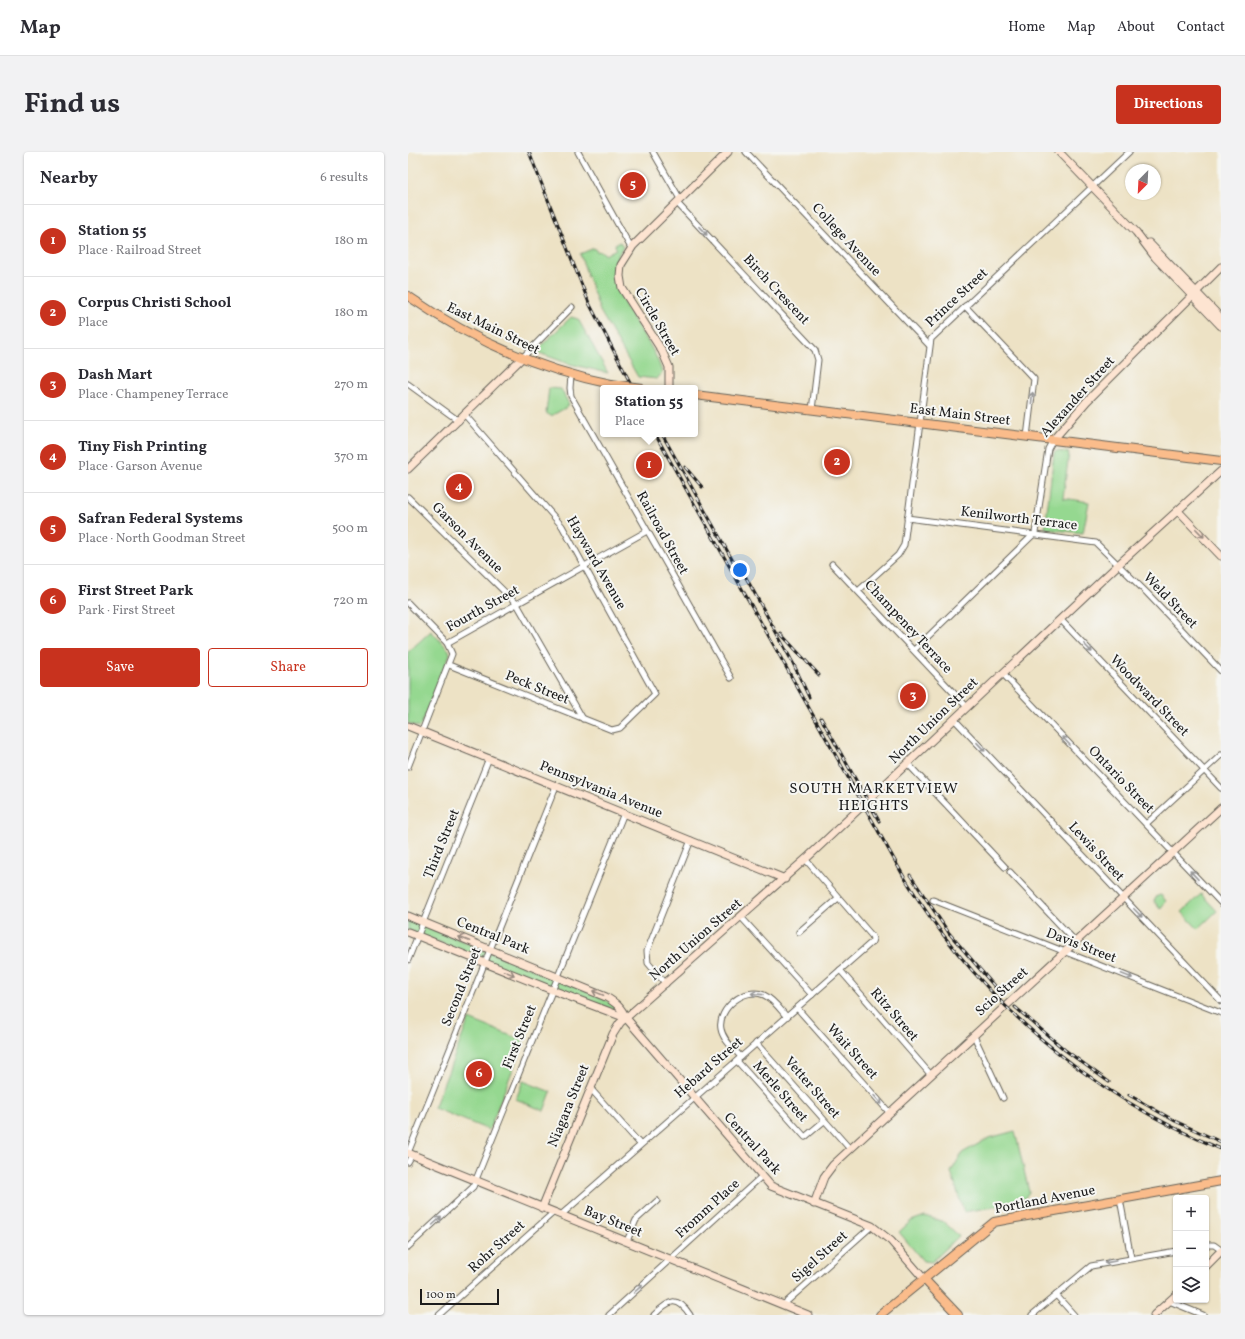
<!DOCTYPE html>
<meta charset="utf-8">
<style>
body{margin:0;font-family:Vollkorn,serif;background:#f2f2f3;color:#2b2b33}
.controls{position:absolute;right:12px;bottom:12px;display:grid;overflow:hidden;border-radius:4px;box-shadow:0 1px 3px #0004}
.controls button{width:36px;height:36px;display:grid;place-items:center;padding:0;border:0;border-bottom:1px solid #e1e1e2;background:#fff;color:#2b2b33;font:20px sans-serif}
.compass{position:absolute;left:717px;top:12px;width:36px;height:36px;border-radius:50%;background:#fff;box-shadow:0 1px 3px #0004;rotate:204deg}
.scale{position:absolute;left:12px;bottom:10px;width:79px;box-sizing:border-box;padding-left:4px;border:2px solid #1c1c1c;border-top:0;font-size:11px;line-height:14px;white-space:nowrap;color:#1c1c1c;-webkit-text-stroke:3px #f6f6f2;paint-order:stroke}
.you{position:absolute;left:332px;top:418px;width:14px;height:14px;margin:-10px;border:3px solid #fff;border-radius:50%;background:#1a73e8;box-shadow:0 0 0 6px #1a73e833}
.badge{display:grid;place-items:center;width:26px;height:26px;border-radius:50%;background:#c8321e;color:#fff;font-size:13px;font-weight:700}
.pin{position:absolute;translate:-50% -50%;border:2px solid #fff;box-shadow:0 1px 4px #0006}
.popup{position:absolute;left:192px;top:233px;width:98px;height:52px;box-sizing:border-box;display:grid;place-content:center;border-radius:4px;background:#fff;filter:drop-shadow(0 1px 3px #0005);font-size:13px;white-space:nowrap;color:#7c7c81}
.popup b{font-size:15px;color:#2b2b33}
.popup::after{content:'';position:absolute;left:50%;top:100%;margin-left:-8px;border:8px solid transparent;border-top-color:#fff}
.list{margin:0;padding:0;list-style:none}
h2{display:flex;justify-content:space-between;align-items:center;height:52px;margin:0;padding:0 16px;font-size:17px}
h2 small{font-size:13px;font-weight:400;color:#7c7c81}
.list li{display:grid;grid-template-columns:26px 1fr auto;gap:12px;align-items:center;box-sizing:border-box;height:72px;padding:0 16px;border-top:1px solid #e1e1e2}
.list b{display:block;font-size:15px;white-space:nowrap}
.list p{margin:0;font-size:13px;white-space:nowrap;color:#7c7c81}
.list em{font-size:13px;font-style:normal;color:#7c7c81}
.actions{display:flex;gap:8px;padding:12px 16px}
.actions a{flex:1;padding:9px 0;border:1px solid #c8321e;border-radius:4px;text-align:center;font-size:14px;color:#c8321e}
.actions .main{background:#c8321e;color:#fff}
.icon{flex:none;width:22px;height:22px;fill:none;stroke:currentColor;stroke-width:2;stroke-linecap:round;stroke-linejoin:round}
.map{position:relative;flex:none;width:813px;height:1163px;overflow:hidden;border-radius:4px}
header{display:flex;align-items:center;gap:24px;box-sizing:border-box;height:56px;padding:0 20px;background:#fff;border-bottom:1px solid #e1e1e2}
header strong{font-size:19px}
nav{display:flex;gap:22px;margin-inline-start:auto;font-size:14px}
.intro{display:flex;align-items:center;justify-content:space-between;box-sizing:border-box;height:96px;padding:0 24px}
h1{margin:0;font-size:28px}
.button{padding:10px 18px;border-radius:4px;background:#c8321e;color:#fff;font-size:14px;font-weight:700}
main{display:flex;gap:24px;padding:0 24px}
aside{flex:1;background:#fff;border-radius:4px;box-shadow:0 1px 3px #0004}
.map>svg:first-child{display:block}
</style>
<header>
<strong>Map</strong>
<nav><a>Home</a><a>Map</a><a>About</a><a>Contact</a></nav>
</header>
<div class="intro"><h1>Find us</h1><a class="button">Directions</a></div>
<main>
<aside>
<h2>Nearby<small>6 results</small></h2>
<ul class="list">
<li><span class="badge">1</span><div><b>Station 55</b><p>Place · Railroad Street</p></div><em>180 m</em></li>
<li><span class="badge">2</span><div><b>Corpus Christi School</b><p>Place</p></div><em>180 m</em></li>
<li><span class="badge">3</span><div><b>Dash Mart</b><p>Place · Champeney Terrace</p></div><em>270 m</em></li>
<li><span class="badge">4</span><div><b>Tiny Fish Printing</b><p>Place · Garson Avenue</p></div><em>370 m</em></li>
<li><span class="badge">5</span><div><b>Safran Federal Systems</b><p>Place · North Goodman Street</p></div><em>500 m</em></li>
<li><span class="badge">6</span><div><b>First Street Park</b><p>Park · First Street</p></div><em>720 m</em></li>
</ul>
<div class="actions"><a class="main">Save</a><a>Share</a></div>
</aside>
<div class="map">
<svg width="813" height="1163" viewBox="0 0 813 1163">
<rect width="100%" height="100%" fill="#f6f6f2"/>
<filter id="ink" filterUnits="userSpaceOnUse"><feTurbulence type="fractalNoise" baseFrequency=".025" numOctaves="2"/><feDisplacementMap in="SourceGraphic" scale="8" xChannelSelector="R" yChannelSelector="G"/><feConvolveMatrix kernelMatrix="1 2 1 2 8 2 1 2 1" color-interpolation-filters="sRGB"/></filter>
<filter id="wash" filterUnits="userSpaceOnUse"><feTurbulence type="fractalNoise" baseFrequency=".012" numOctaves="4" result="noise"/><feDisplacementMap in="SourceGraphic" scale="16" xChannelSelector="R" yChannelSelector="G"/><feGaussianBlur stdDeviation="0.9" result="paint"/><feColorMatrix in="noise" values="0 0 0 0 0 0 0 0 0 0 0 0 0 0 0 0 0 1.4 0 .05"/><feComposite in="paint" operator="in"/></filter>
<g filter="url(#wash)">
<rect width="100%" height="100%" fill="#ede2c5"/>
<g fill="#95d890" stroke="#587a56">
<path d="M212,90L215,94C211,102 207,108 206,117C202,147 247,188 254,221L249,227L230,225L192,159L172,102L186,96L188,99L195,100L197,103L208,97L207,92Z"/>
<polygon points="163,165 170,167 200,221 162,212 131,201 131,196"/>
<polygon points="141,236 153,237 161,252 159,255 143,264 138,261"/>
<polygon points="648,299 661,301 655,346 681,350 675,381 637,377 646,301"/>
<polygon points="23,479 41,498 42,502 13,573 11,575 0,571 0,500"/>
<polygon points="793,742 809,759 790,777 774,760"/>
<polygon points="753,743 758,749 752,757 746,749 749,744"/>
<polygon points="0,767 193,845 206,854 210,860 0,778"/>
<polygon points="61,867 116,889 81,978 26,956"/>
<polygon points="115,929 143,940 136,959 108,947"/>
<polygon points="607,979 621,1040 614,1050 556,1060 543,1020 554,1001 581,986"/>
<polygon points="517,1064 536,1070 551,1084 524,1110 515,1109 491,1080 503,1069"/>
</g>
</g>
<g filter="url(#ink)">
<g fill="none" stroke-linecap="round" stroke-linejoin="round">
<g stroke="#656157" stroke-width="7">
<g id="street">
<polyline points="170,0 223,96"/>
<polyline points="245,0 272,47"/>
<polyline points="338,0 521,193"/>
<polyline points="269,51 407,198 410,208 404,258"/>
<polyline points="557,154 626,227 619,285"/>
<polyline points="113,207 164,155"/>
<polyline points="163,223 162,236 163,244 323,526"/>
<polyline points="0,232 51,269"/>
<polyline points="0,345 109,452 175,567"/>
<polyline points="499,366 688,391 739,441 813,519"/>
<polyline points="424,412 559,555"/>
<polyline points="450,439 490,403 496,393 523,187 721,0"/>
<polyline points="0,451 39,491 44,502 0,615"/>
<polyline points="653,468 813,636"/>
<polyline points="39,491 239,379"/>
<polyline points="506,498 627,381 640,297 645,288"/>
<polyline points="41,513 204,578 212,576 247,542 154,374 57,263"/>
<polyline points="595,522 813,751"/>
<polyline points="546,567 813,849"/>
<polyline points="500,612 597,715"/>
<polyline points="738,672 813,603"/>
<polyline points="602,720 668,790"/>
<polyline points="525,748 813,861"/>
<polyline points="333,765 404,843"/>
<polyline points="391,780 430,746"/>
<polyline points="0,808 81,606"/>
<polyline points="432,818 523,923"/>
<polyline points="258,832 240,811 239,799 283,688"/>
<polyline points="389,856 481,960"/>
<polyline points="566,884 595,946"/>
<polyline points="348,891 442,997"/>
<path d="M333,905C326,897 315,888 313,877C309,857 337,834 356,843C365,847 372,857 378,864"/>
<polyline points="329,909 397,985 416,969"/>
<polyline points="182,936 232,992"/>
<polyline points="0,1001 148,634"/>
<polyline points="0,1010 4,1003"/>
<polyline points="712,1047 723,1106"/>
<polyline points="153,1063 464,790 465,787 464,784 398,708"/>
<polyline points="219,1089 228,1068 249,1049"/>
<polyline points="798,1093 806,1093 813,1098"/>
<polyline points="0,1095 65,1035 216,661"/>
<polyline points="648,1143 666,1163"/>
<polyline points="761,1149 795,1163"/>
<polyline points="375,1153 464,1074"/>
<polyline points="31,1163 146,1060"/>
<polyline points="201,1163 354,1024"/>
<path d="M246,1163C261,1148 269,1143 282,1163"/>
<polyline points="624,1163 683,1114 768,1099"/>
</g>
</g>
<g stroke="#656157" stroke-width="9">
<g id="secondary">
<polyline points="651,0 728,80 747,105 813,174"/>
<polyline points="741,91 813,166"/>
<polyline points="261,236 261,215 254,199 214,136 212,124 213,113 225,94 320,0"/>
<polyline points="645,288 679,249 813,115"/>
<polyline points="0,317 113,207"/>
<polyline points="770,359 813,404"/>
<polyline points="0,574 377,727"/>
<path d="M0,764L198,845C208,851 213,855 218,866L363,1034L464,1074L483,1089L516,1127"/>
<polyline points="0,780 144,838 218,866"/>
<polyline points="0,1001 400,1163"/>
<polyline points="406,1052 416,1025 425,1013 813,656"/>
<polyline points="134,1056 205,882 212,871 401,704 711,412 813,319"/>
<polyline points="798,1114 813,1099"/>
<polyline points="746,1163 768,1143"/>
</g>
</g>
<g stroke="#656157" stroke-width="10">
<g id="primary">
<path d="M0,144C62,187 128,217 203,232"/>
<polyline points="287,243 813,309"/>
<polyline points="516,1127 550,1163"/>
<polyline points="472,1163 586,1070 813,1029"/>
</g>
</g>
<use href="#street" stroke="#fff" stroke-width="5"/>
<use href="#secondary" stroke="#fde4d1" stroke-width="7"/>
<use href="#primary" stroke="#fabc8b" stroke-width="8"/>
<g stroke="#1c1c1c" stroke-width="3">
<g id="rail">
<polyline points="121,0 181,151 225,236"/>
<path d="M247,282L496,725C569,846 681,943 813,997"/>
<polyline points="254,282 330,418"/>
<polyline points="277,315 294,335"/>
<polyline points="330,411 385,511 401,545"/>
<polyline points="373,482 411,523"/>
<polyline points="413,566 471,669"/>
<polyline points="502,723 541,781 593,842"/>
<polyline points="607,855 657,898 701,930"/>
<polyline points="721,943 767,969 813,990"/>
</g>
</g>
<use href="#rail" stroke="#f6f6f2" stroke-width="1.5" stroke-dasharray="4.5" stroke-linecap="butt"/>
<g stroke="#656157" stroke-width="10" stroke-linecap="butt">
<polyline id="primary-bridge" points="203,232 234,236"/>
</g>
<use href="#primary-bridge" stroke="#fabc8b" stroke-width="8"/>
</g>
<defs><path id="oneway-shaft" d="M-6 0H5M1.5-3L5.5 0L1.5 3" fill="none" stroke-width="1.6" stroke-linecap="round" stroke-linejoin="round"/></defs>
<g stroke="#999">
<use href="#oneway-shaft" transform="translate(295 79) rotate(47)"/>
<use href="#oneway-shaft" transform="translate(624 246) rotate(-83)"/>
<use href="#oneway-shaft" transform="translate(680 496) rotate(46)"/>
<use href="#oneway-shaft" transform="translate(658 589) rotate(-134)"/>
<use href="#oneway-shaft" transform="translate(573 595) rotate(47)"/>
<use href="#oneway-shaft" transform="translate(786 723) rotate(-133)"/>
<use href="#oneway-shaft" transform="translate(730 761) rotate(46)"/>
<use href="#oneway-shaft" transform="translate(719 824) rotate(21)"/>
<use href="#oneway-shaft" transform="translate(349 842) rotate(-174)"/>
<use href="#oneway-shaft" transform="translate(470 948) rotate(48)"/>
<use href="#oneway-shaft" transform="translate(29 1069) rotate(-42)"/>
<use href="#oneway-shaft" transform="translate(702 1110) rotate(170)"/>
<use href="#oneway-shaft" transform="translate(230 1137) rotate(-42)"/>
</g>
<g stroke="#988a80">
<use href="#oneway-shaft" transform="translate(792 381) rotate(46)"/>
<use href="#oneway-shaft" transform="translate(56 787) rotate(-158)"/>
<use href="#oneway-shaft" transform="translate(101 821) rotate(22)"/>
<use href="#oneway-shaft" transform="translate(190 841) rotate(-158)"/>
</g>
</g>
<g text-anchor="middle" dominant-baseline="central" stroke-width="4" stroke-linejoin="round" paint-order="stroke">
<g font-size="14" fill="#1c1c1c" stroke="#f6f6f2">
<text transform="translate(438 88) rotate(47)">College Avenue</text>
<text transform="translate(368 138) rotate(47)">Birch Crescent</text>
<text transform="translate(549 146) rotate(-43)">Prince Street</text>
<text transform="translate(249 170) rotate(60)">Circle Street</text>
<text transform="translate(85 177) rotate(26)">East Main Street</text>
<text transform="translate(670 245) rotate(-48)">Alexander Street</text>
<text transform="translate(552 263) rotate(7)">East Main Street</text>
<text transform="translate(611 367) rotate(7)">Kenilworth Terrace</text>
<text transform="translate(254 381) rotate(61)">Railroad Street</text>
<text transform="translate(59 386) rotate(45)">Garson Avenue</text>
<text transform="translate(188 411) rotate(60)">Hayward Avenue</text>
<text transform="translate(762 449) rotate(46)">Weld Street</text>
<text transform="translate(75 457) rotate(-29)">Fourth Street</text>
<text transform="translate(500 475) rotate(47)">Champeney Terrace</text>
<text transform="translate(129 536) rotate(22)">Peck Street</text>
<text transform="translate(741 544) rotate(46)">Woodward Street</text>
<text transform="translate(526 569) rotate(-44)">North Union Street</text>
<text transform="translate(713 628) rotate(46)">Ontario Street</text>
<text transform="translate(193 638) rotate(22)">Pennsylvania Avenue</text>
<text transform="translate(34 692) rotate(-68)">Third Street</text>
<text transform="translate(688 700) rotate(47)">Lewis Street</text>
<text transform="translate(85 784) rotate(22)">Central Park</text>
<text transform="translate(288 788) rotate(-41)">North Union Street</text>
<text transform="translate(673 794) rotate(21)">Davis Street</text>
<text transform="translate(54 835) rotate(-68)">Second Street</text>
<text transform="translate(594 840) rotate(-42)">Scio Street</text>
<text transform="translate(486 863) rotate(49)">Ritz Street</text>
<text transform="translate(112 885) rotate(-68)">First Street</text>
<text transform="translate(444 900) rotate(48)">Wait Street</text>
<text transform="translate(301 916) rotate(-41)">Hebard Street</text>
<text transform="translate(404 936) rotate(49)">Vetter Street</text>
<text transform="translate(372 940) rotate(49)">Merle Street</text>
<text transform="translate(161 954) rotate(-68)">Niagara Street</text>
<text transform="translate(344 992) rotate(48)">Central Park</text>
<text transform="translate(637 1048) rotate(-11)">Portland Avenue</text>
<text transform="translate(300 1057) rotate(-42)">Fromm Place</text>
<text transform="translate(205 1070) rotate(22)">Bay Street</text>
<text transform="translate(89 1095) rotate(-42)">Rohr Street</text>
<text transform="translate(412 1105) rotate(-42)">Sigel Street</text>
</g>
<g font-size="15" letter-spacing="1" fill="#1c1c1c" stroke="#f6f6f2">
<text x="466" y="637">SOUTH MARKETVIEW<tspan x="466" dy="17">HEIGHTS</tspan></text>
</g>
</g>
</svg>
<div class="controls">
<button>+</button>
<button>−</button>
<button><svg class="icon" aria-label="layers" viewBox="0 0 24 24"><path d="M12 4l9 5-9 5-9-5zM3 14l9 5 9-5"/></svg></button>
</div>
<svg class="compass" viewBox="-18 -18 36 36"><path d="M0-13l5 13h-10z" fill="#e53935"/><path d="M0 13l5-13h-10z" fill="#7c7c81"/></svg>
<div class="scale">100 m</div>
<div class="you"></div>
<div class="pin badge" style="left:241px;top:313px">1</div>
<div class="popup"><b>Station 55</b>Place</div>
<div class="pin badge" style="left:429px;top:310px">2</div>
<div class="pin badge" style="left:505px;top:544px">3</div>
<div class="pin badge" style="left:51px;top:335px">4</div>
<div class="pin badge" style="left:225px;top:33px">5</div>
<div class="pin badge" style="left:71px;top:922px">6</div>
</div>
</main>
